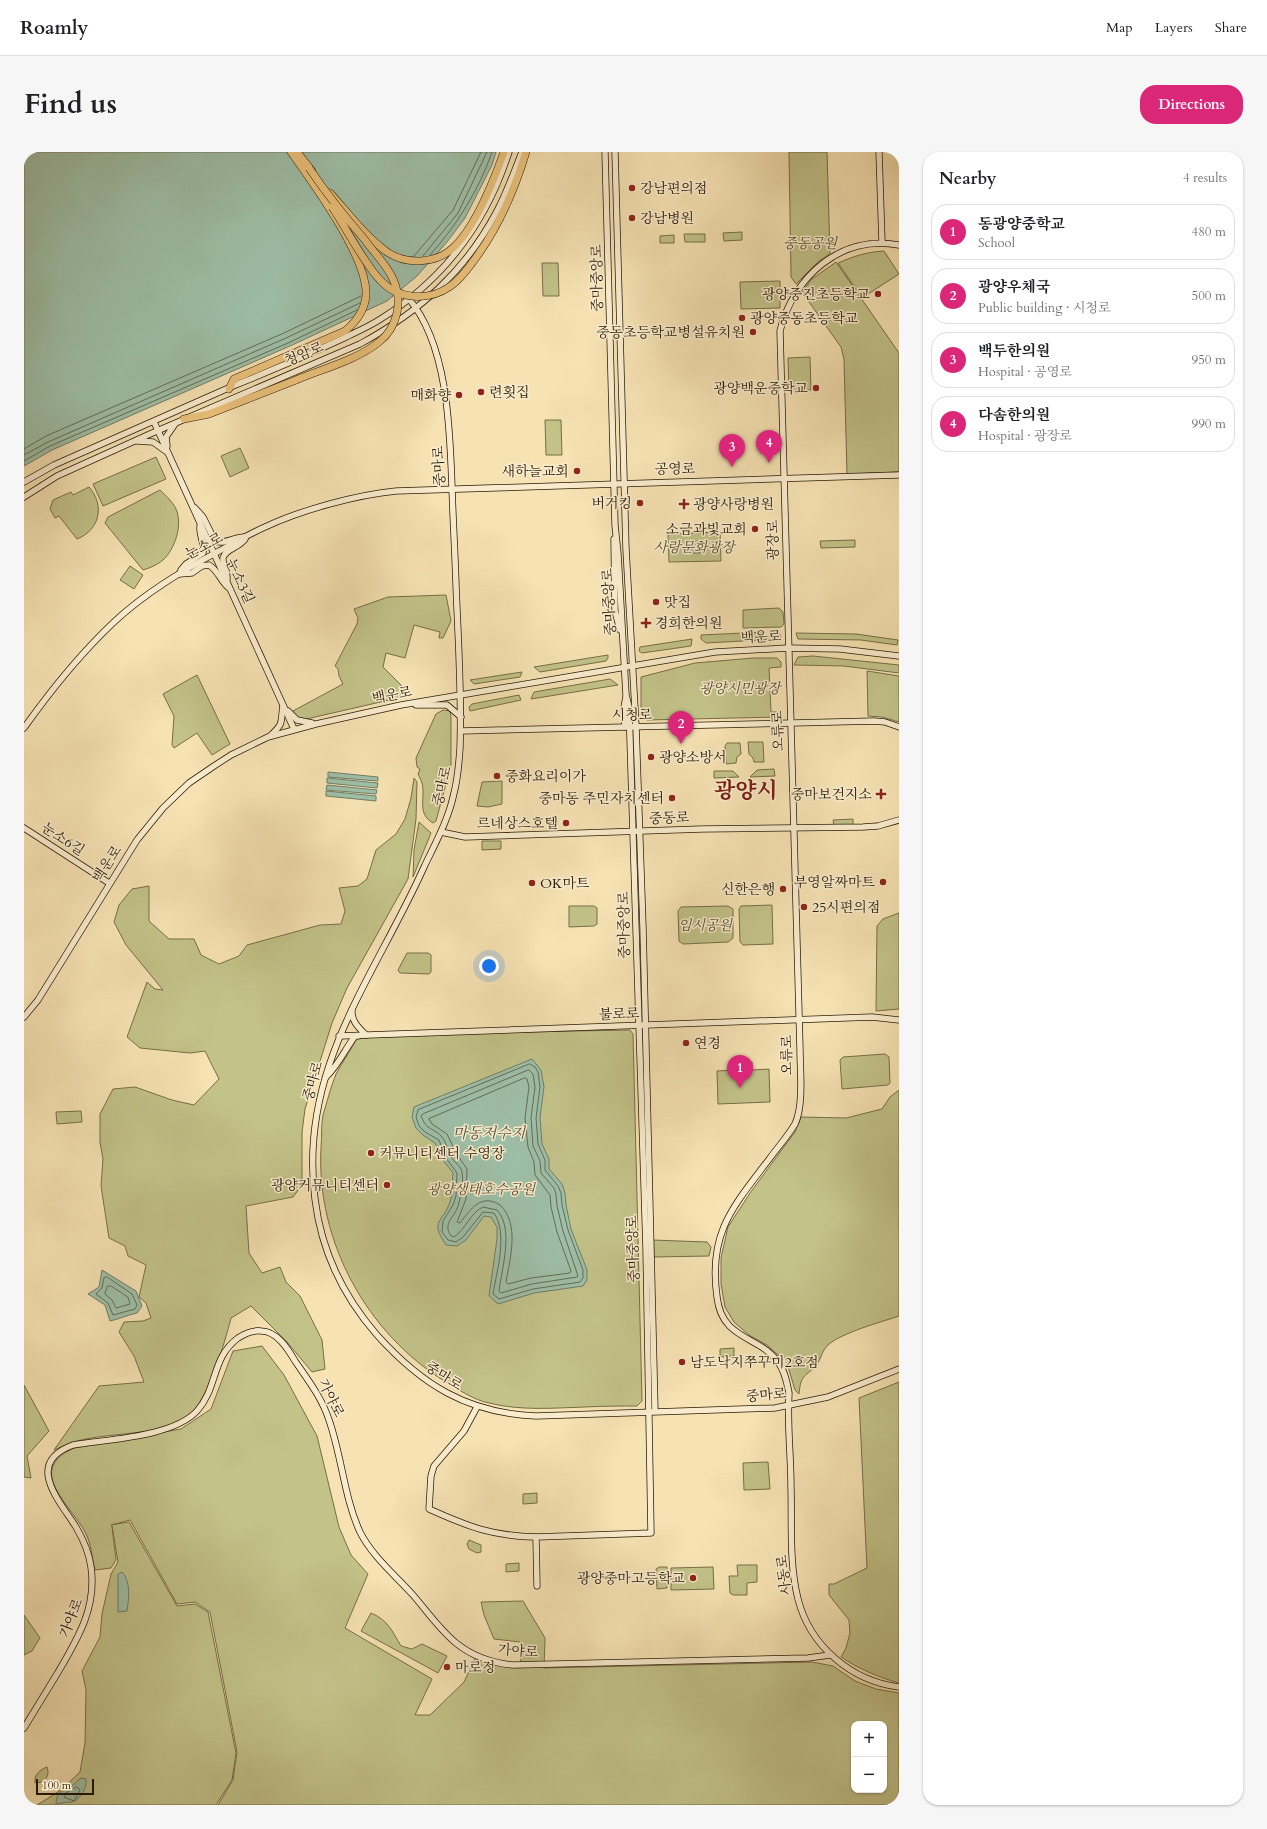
<!DOCTYPE html>
<meta charset="utf-8">
<style>
body{margin:0;font-family:Cardo,"Noto Serif KR",serif;background:#f6f6f6;color:#202124}
.controls{position:absolute;right:12px;bottom:12px;display:grid;overflow:hidden;border-radius:8px;box-shadow:0 1px 3px #0004}
.controls button{width:36px;height:36px;display:grid;place-items:center;padding:0;border:0;border-bottom:1px solid #e0e0e0;background:#fff;color:#202124;font:20px sans-serif}
.scale{position:absolute;left:12px;bottom:10px;width:58px;box-sizing:border-box;padding-left:4px;border:2px solid #2b1a04;border-top:0;font-size:11px;line-height:14px;white-space:nowrap;color:#2b1a04;-webkit-text-stroke:3px #f9ecce;paint-order:stroke}
.you{position:absolute;left:465px;top:814px;width:14px;height:14px;margin:-10px;border:3px solid #fff;border-radius:50%;background:#1a73e8;box-shadow:0 0 0 6px #1a73e833}
.badge{display:grid;place-items:center;width:26px;height:26px;border-radius:50%;background:#db2777;color:#fff;font-size:13px;font-weight:700}
.pin{position:absolute;translate:-50% -33px;filter:drop-shadow(0 1px 2px #0008)}
.pin::after{content:'';position:absolute;top:21px;width:14px;height:12px;background:inherit;clip-path:polygon(0 0,100% 0,50% 100%)}
.list{margin:0;padding:0;list-style:none}
h2{display:flex;justify-content:space-between;align-items:center;height:52px;margin:0;padding:0 16px;font-size:17px}
h2 small{font-size:13px;font-weight:400;color:#757577}
.list li{display:grid;grid-template-columns:26px 1fr auto;gap:12px;align-items:center;box-sizing:border-box;height:56px;margin:0 8px 8px;padding:0 8px;border:1px solid #e0e0e0;border-radius:16px}
.list b{display:block;font-size:15px;white-space:nowrap}
.list p{margin:0;font-size:13px;white-space:nowrap;color:#757577}
.list em{font-size:13px;font-style:normal;color:#757577}
.map{position:relative;flex:none;width:875px;height:1653px;overflow:hidden;border-radius:16px}
header{display:flex;align-items:center;gap:24px;box-sizing:border-box;height:56px;padding:0 20px;background:#fff;border-bottom:1px solid #e0e0e0}
header strong{font-size:19px}
nav{display:flex;gap:22px;margin-inline-start:auto;font-size:14px}
.intro{display:flex;align-items:center;justify-content:space-between;box-sizing:border-box;height:96px;padding:0 24px}
h1{margin:0;font-size:28px}
.button{padding:10px 18px;border-radius:16px;background:#db2777;color:#fff;font-size:14px;font-weight:700}
main{display:flex;gap:24px;padding:0 24px}
aside{flex:1;background:#fff;border-radius:16px;box-shadow:0 1px 3px #0004}
.map>svg:first-child{display:block}
</style>
<header>
<strong>Roamly</strong>
<nav><a>Map</a><a>Layers</a><a>Share</a></nav>
</header>
<div class="intro"><h1>Find us</h1><a class="button">Directions</a></div>
<main>
<div class="map">
<svg width="875" height="1653" viewBox="0 0 875 1653">
<rect width="100%" height="100%" fill="#f6e2b3"/>
<filter id="stains"><feTurbulence type="fractalNoise" baseFrequency=".005" numOctaves="4"/><feColorMatrix values="0 0 0 0 .2 0 0 0 0 .09 0 0 0 0 .02 0 0 0 .5 -.17"/></filter>
<radialGradient id="worn" r=".72"><stop offset=".6" stop-color="#630" stop-opacity="0"/><stop offset="1" stop-color="#630" stop-opacity=".3"/></radialGradient>
<g fill="#c2c289" stroke="#766e46" fill-rule="evenodd">
<polygon points="765,0 803,0 806,102 795,109 772,132 767,125"/>
<polygon points="718,80 718,88 700,89 699,81"/>
<polygon points="660,82 681,82 681,90 661,90"/>
<polygon points="650,83 650,91 636,91 636,84"/>
<path d="M860,99L875,122L838,146L814,111C830,104 843,100 860,99Z"/>
<polygon points="812,110 875,201 875,320 823,322 820,207 817,195 778,140 788,127"/>
<polygon points="518,111 534,111 535,144 519,144"/>
<polygon points="756,129 756,156 717,157 716,130"/>
<polygon points="786,205 787,238 765,239 764,206"/>
<polygon points="521,268 537,268 538,303 522,303"/>
<polygon points="216,296 225,316 206,325 197,304"/>
<polygon points="132,305 142,327 79,354 69,332"/>
<path d="M65,335C81,353 76,378 53,387L35,364L31,366L26,357L29,348L47,340L49,343Z"/>
<path d="M136,338C142,344 149,350 152,357C159,373 151,397 139,408C133,413 126,416 119,418L81,371L84,365Z"/>
<polygon points="696,380 697,409 645,410 644,382"/>
<polygon points="831,388 831,395 797,396 796,389"/>
<polygon points="106,414 119,423 110,437 96,428"/>
<polygon points="422,443 427,469 419,486 415,486 416,480 390,473 381,506 362,501 359,515 378,534 377,542 374,546 278,568 271,563 269,559 319,532 315,524 314,517 311,514 333,472 334,466 330,457 364,445"/>
<polygon points="755,456 759,460 760,472 757,475 719,476 719,458"/>
<polygon points="740,480 741,484 747,484 748,480 754,480 757,484 755,487 682,491 677,487 677,483"/>
<polygon points="772,481 832,482 874,488 873,493 837,488 774,487"/>
<polygon points="668,487 667,494 618,501 615,499 616,495"/>
<polygon points="584,503 584,506 582,509 516,520 510,515"/>
<polygon points="789,504 875,513 875,521 820,514 770,513 774,505"/>
<polygon points="729,506 753,506 757,510 757,515 745,516 747,560 753,560 754,565 623,568 617,563 617,525 671,511"/>
<polygon points="843,519 875,524 875,570 858,565 844,564"/>
<polygon points="498,520 496,525 450,532 446,528"/>
<polygon points="173,523 206,592 188,603 173,581 150,596 148,593 150,564 139,542"/>
<polygon points="586,527 594,533 507,547 510,540"/>
<polygon points="495,543 497,548 446,559 445,555 448,552"/>
<path d="M419,558L426,559L427,565V613L412,669L409,671C392,661 402,646 398,631C397,628 395,624 394,622L396,617L393,615L392,606L412,562Z"/>
<polygon points="724,590 739,590 740,610 730,610 729,606 725,602"/>
<polygon points="703,591 716,591 717,602 713,605 712,611 702,612 701,594"/>
<polygon points="750,617 751,624 726,625 733,618"/>
<polygon points="690,619 709,619 715,625 690,626"/>
<path d="M390,626L393,630L392,667L384,727L323,836L308,871L281,957L278,980V1033L269,1045L222,1054L225,1101L238,1121L256,1115L262,1130L276,1144L298,1188L301,1217L288,1220L263,1190L227,1154L207,1166C201,1190 184,1248 165,1263C135,1286 85,1279 50,1290C43,1292 37,1295 30,1298L75,1234L120,1230L110,1204L95,1180L100,1170L119,1169L127,1166L122,1151L115,1145L122,1113L104,1104L101,1094L85,1086L77,1034L79,1007L76,990V962L89,937L111,935L148,948L170,953L195,927L181,899L166,901L116,896L103,885L123,830L131,837L139,838L102,793L90,770L95,753L108,737L125,734V769L145,787H170L177,803L195,812L215,804L223,793L296,773L317,772L321,759L315,736L334,734L343,727L352,698L372,682L381,667L387,646Z"/>
<polygon points="478,629 478,652 464,655 453,654 458,630"/>
<polygon points="829,667 829,674 810,674 809,668"/>
<polygon points="395,670 407,681 389,725 390,698"/>
<polygon points="458,689 477,689 477,697 458,698"/>
<polygon points="748,753 749,792 719,793 716,790 715,757 717,754"/>
<polygon points="545,754 570,754 573,756 573,772 570,774 545,775"/>
<polygon points="704,754 709,757 709,786 704,790 659,792 655,789 654,759 657,755"/>
<polygon points="875,761 875,857 852,859 853,774 859,767"/>
<polygon points="383,801 404,801 407,803 407,820 405,822 376,821 374,818"/>
<path d="M606,878L609,882L618,1249L613,1254C596,1254 579,1254 561,1255C529,1256 497,1259 465,1251C450,1248 435,1238 422,1230C343,1182 292,1089 297,996C298,985 297,973 299,963C303,950 307,934 312,922C319,909 328,896 335,883Z"/>
<polygon points="861,902 865,905 866,931 864,933 818,937 816,908 819,905"/>
<polygon points="712,910 728,910 728,918 745,917 746,950 694,952 693,919 712,918"/>
<path d="M875,938V1164C857,1170 817,1181 804,1193C797,1200 798,1205 793,1212C782,1226 777,1220 775,1242L771,1238L763,1211L743,1193L725,1183L710,1170L701,1155L697,1132V1106L704,1075L726,1041L771,980L777,965L822,966L858,957L866,945Z"/>
<polygon points="57,959 58,970 33,972 32,960"/>
<polygon points="628,1088 683,1090 687,1095 685,1104 629,1105"/>
<path d="M238,1194L260,1223L293,1284L315,1375L327,1403L344,1422L321,1476L408,1527L391,1563H406L440,1530L451,1506L469,1513L497,1516L496,1490L470,1487L460,1463L457,1450L499,1449L521,1486L520,1516L788,1510L809,1514L831,1529L852,1537L875,1541V1653H194L209,1628L213,1600L186,1460L171,1450L153,1452L106,1368L87,1373L105,1370L153,1454L171,1452L184,1460L212,1601L208,1628L192,1653H13L37,1638L56,1620L61,1591L62,1538L58,1519L76,1485L78,1462L87,1422L94,1410L88,1374L92,1408L87,1416L71,1418C68,1406 67,1390 61,1380C47,1353 0,1318 50,1296L157,1277L187,1257L209,1199ZM830,1572H860V1638H830Z"/>
<polygon points="710,1196 710,1204 696,1205 696,1197"/>
<path d="M875,1230V1531C854,1525 835,1517 817,1505L822,1496L826,1481L825,1468L805,1443V1432H810L843,1416L835,1246Z"/>
<polygon points="0,1233 25,1279 3,1304 7,1326 0,1325"/>
<polygon points="744,1310 746,1337 720,1338 719,1311"/>
<polygon points="513,1341 513,1351 499,1352 499,1342"/>
<polygon points="445,1388 457,1393 457,1400 453,1401 445,1397 443,1392"/>
<polygon points="495,1411 495,1419 482,1420 482,1412"/>
<polygon points="713,1413 733,1413 733,1430 723,1431 723,1443 709,1443 706,1441 705,1424 714,1424"/>
<polygon points="635,1415 643,1415 643,1436 633,1437 632,1417"/>
<polygon points="689,1415 690,1437 647,1438 647,1416"/>
<path d="M347,1461C364,1468 368,1479 377,1494L388,1497L398,1492L423,1504L414,1521L337,1479Z"/>
<polygon points="0,1463 16,1486 8,1499 0,1503"/>
<path d="M23,1615C25,1622 24,1625 19,1630L11,1631C10,1622 16,1618 23,1615Z"/>
</g>
<g fill="#9ebfa8" stroke="#707d66">
<polygon points="0,0 472,0 468,13 441,66 423,90 393,124 363,149 266,194 28,298 0,314"/>
<polygon points="675,389 676,401 663,401 663,390"/>
<polygon points="304,620 354,625 354,629 304,625"/>
<polygon points="303,626 354,631 353,636 303,631"/>
<polygon points="303,633 353,638 352,642 302,638"/>
<polygon points="302,639 352,644 352,649 302,644"/>
<path d="M508,907L517,918L520,935L516,965L518,992L525,1007V1017L538,1032L541,1041L542,1053L547,1077L563,1118V1128L559,1134L510,1141L474,1152L465,1144L473,1087V1075L467,1065L460,1064L442,1088L433,1094L422,1093C405,1068 419,1071 426,1050C429,1041 428,1031 429,1021L419,1008L411,991L399,983L392,976L388,965L390,955Z"/>
<path d="M78,1118L112,1139L118,1154L113,1161C103,1163 96,1167 86,1169L81,1153L64,1142L75,1135Z"/>
<path d="M98,1420C107,1430 105,1446 103,1459L94,1460V1422Z"/>
<path d="M57,1626L62,1627C64,1635 54,1653 43,1650L32,1652C33,1636 42,1640 49,1633C52,1631 53,1629 57,1626Z"/>
</g>
<g fill="none" stroke-linecap="round" stroke-linejoin="round">
<g stroke="#646c56" stroke-width="1">
<path d="M406,103C433,73 455,38 468,0"/>
<polyline points="390,104 429,58 457,0"/>
<polyline points="399,104 434,61 463,0"/>
<polyline points="0,297 22,284 260,181 337,144"/>
<polyline points="0,303 24,290 262,186 336,151"/>
<polyline points="0,309 26,294 264,191 333,158"/>
<path d="M506,912L511,915L514,920L516,935L512,966L514,992L521,1008V1018L534,1034L537,1041L538,1053L544,1078L559,1118V1126L556,1130L509,1137L475,1147L469,1142C473,1118 484,1082 470,1061L459,1060L439,1085L432,1090L424,1088L418,1080L419,1069L429,1053L432,1044L433,1021L422,1006L415,988L401,980L395,974L392,965L394,958Z"/>
<path d="M505,918L509,922L511,935L507,966L509,994L516,1009L517,1021L530,1036L532,1042L533,1054L539,1079L554,1124L553,1125L508,1132L477,1141L475,1139C478,1116 490,1076 473,1058L459,1055C447,1060 442,1077 430,1085L427,1084C418,1071 431,1065 434,1054C437,1044 440,1030 438,1020C437,1014 430,1010 427,1005C423,999 423,991 418,985C411,976 402,979 397,964L399,962Z"/>
<path d="M501,926L503,927L505,935L501,966L504,995L510,1010L511,1023L526,1043L527,1055L533,1080L547,1119L546,1121L507,1126L484,1132L482,1130C486,1106 496,1072 476,1053C457,1041 447,1057 436,1071L433,1070L442,1047L443,1017L432,1001L423,982L408,972L405,967Z"/>
<polygon points="83,1125 108,1142 113,1153 111,1157 89,1163 84,1151 72,1142 78,1136 80,1126"/>
<polygon points="84,1134 87,1134 104,1145 106,1152 92,1156 88,1148 81,1142"/>
<polygon points="53,1635 56,1638 50,1649 40,1645 42,1641"/>
</g>
<g stroke="#2b1a04" stroke-width="7">
<g id="secondary">
<polyline points="591,0 602,397 612,575 619,775 631,1259"/>
<polyline points="855,0 858,90"/>
<path d="M875,93C817,82 769,125 756,179L776,897C776,918 780,953 771,972C764,984 754,995 746,1006C709,1055 684,1080 693,1145C698,1189 735,1183 754,1210C761,1219 763,1231 765,1241C763,1272 767,1304 767,1335C768,1372 765,1411 774,1447C786,1494 827,1529 875,1535"/>
<path d="M385,147C424,193 426,278 428,336C429,368 431,400 432,433C434,487 438,542 436,596C435,611 434,626 430,641C425,666 412,690 401,713C351,825 274,916 291,1047C297,1097 319,1144 353,1183C398,1233 443,1261 512,1264L751,1256L804,1245L875,1217"/>
<polyline points="130,270 270,577"/>
<polyline points="113,289 129,290 143,300"/>
<polyline points="143,294 142,285 151,272"/>
<path d="M0,330L30,313C90,287 149,260 209,234C247,219 284,203 320,186C332,180 344,175 355,168C420,128 462,72 485,0"/>
<path d="M0,345L33,324L126,282L336,192C395,160 441,120 473,59C483,40 490,20 498,0"/>
<path d="M171,356L179,365L191,389C200,393 210,385 220,385"/>
<polyline points="590,387 591,459 596,478"/>
<path d="M157,418L162,412L179,401C181,391 175,384 176,374"/>
<path d="M155,422L168,421L178,414L185,413C194,418 197,430 205,436"/>
<path d="M203,428C204,419 198,412 199,406C201,397 215,396 221,387"/>
<polyline points="392,553 423,553 437,565"/>
<polyline points="264,559 273,568 288,571"/>
<polyline points="601,575 600,555 602,545"/>
<path d="M0,576C27,538 56,502 90,470C121,441 158,419 195,399C210,391 225,382 241,375C277,358 332,343 372,339L875,323"/>
<polyline points="437,579 850,569 861,570 875,575"/>
<path d="M246,584C261,570 256,571 259,554"/>
<polyline points="0,676 85,731"/>
<polyline points="417,680 441,685 678,677 839,675 854,674 875,668"/>
<path d="M328,858C327,869 335,876 342,883"/>
<polyline points="0,865 14,848 113,688 139,656 165,631 190,614 207,603 244,585 292,572 377,553 691,500 764,496 816,497 875,504"/>
<polyline points="315,884 848,865 875,868"/>
<path d="M302,925C315,912 320,899 331,884H334"/>
<path d="M453,1255L440,1279L410,1314L407,1324L405,1357C445,1375 468,1384 512,1385"/>
<polyline points="513,1434 512,1385 627,1381 622,1096 605,555 602,543 594,402 591,373 581,0"/>
<path d="M0,1576C11,1558 22,1540 33,1522C53,1488 73,1456 67,1415C65,1401 59,1387 52,1375C35,1348 0,1311 49,1293C84,1287 149,1285 173,1259C194,1236 187,1206 214,1186C220,1182 229,1178 237,1179C253,1179 264,1197 271,1209C284,1228 298,1246 305,1268C318,1305 320,1345 336,1380C348,1404 371,1423 389,1443C402,1458 416,1478 432,1491C448,1504 468,1511 489,1513L784,1506L806,1503"/>
</g>
</g>
<g stroke="#2b1a04" stroke-width="8">
<g id="highway">
<polyline points="273,0 288,19"/>
<path d="M306,41C324,61 342,85 363,100C382,113 412,112 429,96C451,76 470,28 480,0"/>
<path d="M448,111C474,77 490,40 502,0"/>
<path d="M205,237L210,227L321,179C332,170 341,158 342,143C344,106 289,31 267,0"/>
<polyline points="160,267 185,262 272,228"/>
</g>
</g>
<use href="#secondary" stroke="#f9ecce" stroke-width="5.5"/>
<use href="#highway" stroke="#ebc17a" stroke-width="7"/>
<g stroke="#2b1a04" stroke-width="8" stroke-linecap="butt">
<g id="highway-bridge">
<path d="M308,55C323,77 340,112 357,129C375,148 405,149 425,135C435,129 442,119 448,111"/>
<path d="M272,228C298,217 333,208 355,190C374,175 379,149 369,127C363,113 350,101 341,88C321,65 302,41 285,16"/>
</g>
</g>
<use href="#highway-bridge" stroke="#ebc17a" stroke-width="7"/>
</g>
<g fill="#8f2418" stroke="#f9ecce" stroke-width="1.5">
<circle cx="608" cy="36" r="4"/>
<circle cx="608" cy="66" r="4"/>
<circle cx="854" cy="142" r="4"/>
<circle cx="718" cy="166" r="4"/>
<circle cx="729" cy="180" r="4"/>
<circle cx="792" cy="236" r="4"/>
<circle cx="457" cy="240" r="4"/>
<circle cx="435" cy="243" r="4"/>
<circle cx="553" cy="319" r="4"/>
<circle cx="616" cy="351" r="4"/>
<path d="M658 346h4v4h4v4h-4v4h-4v-4h-4v-4h4z"/>
<circle cx="731" cy="377" r="4"/>
<circle cx="632" cy="450" r="4"/>
<path d="M620 465h4v4h4v4h-4v4h-4v-4h-4v-4h4z"/>
<circle cx="627" cy="605" r="4"/>
<circle cx="473" cy="624" r="4"/>
<path d="M855 636h4v4h4v4h-4v4h-4v-4h-4v-4h4z"/>
<circle cx="648" cy="646" r="4"/>
<circle cx="542" cy="671" r="4"/>
<circle cx="859" cy="730" r="4"/>
<circle cx="508" cy="731" r="4"/>
<circle cx="759" cy="737" r="4"/>
<circle cx="780" cy="755" r="4"/>
<circle cx="662" cy="891" r="4"/>
<circle cx="347" cy="1001" r="4"/>
<circle cx="363" cy="1033" r="4"/>
<circle cx="658" cy="1210" r="4"/>
<circle cx="669" cy="1426" r="4"/>
<circle cx="423" cy="1515" r="4"/>
</g>
<g text-anchor="middle" dominant-baseline="central" stroke-width="3" stroke-linejoin="round" paint-order="stroke">
<g font-size="14" fill="#2b1a04" stroke="#f9ecce" text-anchor="start">
<text x="616" y="36">강남편의점</text>
<text x="616" y="66">강남병원</text>
<text x="846" y="142" text-anchor="end">광양중진초등학교</text>
<text x="726" y="166">광양중동초등학교</text>
<text x="721" y="180" text-anchor="end">중동초등학교병설유치원</text>
<text x="784" y="236" text-anchor="end">광양백운중학교</text>
<text x="465" y="240">련횟집</text>
<text x="427" y="243" text-anchor="end">매화향</text>
<text x="545" y="319" text-anchor="end">새하늘교회</text>
<text x="608" y="351" text-anchor="end">버거킹</text>
<text x="669" y="352">광양사랑병원</text>
<text x="723" y="377" text-anchor="end">소금과빛교회</text>
<text x="640" y="450">맛집</text>
<text x="631" y="471">경희한의원</text>
<text x="635" y="605">광양소방서</text>
<text x="481" y="624">중화요리이가</text>
<text x="848" y="642" text-anchor="end">중마보건지소</text>
<text x="640" y="646" text-anchor="end">중마동 주민자치센터</text>
<text x="534" y="671" text-anchor="end">르네상스호텔</text>
<text x="851" y="730" text-anchor="end">부영알짜마트</text>
<text x="516" y="731">OK마트</text>
<text x="751" y="737" text-anchor="end">신한은행</text>
<text x="788" y="755">25시편의점</text>
<text x="670" y="891">연경</text>
<text x="355" y="1001">커뮤니티센터 수영장</text>
<text x="355" y="1033" text-anchor="end">광양커뮤니티센터</text>
<text x="666" y="1210">남도낙지쭈꾸미2호점</text>
<text x="661" y="1426" text-anchor="end">광양중마고등학교</text>
<text x="431" y="1515">마로정</text>
</g>
<g font-size="14" font-style="italic" fill="#584c2c" stroke="#f9ecce">
<text x="786" y="91">중동공원</text>
<text x="670" y="395">사랑문화광장</text>
<text x="716" y="536">광양시민광장</text>
<text x="681" y="773">임시공원</text>
<text x="457" y="1037">광양생태호수공원</text>
</g>
<g font-size="14" fill="#2b1a04" stroke="#f9ecce">
<text transform="translate(573 126) rotate(-91)">중마중앙로</text>
<text transform="translate(280 202) rotate(-23)">청암로</text>
<text transform="translate(415 314) rotate(-93)">중마로</text>
<text transform="translate(651 317) rotate(-1)">공영로</text>
<text transform="translate(749 388) rotate(-91)">광장로</text>
<text transform="translate(180 394) rotate(-28)">눈소로</text>
<text transform="translate(216 429) rotate(65)">눈소3길</text>
<text transform="translate(585 450) rotate(-93)">중마중앙로</text>
<text transform="translate(737 485) rotate(-3)">백운로</text>
<text transform="translate(368 543) rotate(-11)">백운로</text>
<text transform="translate(608 563) rotate(-1)">시청로</text>
<text transform="translate(754 579) rotate(-92)">오류로</text>
<text transform="translate(418 634) rotate(-77)">중마로</text>
<text transform="translate(645 666) rotate(-2)">중동로</text>
<text transform="translate(39 687) rotate(33)">눈소6길</text>
<text transform="translate(83 712) rotate(-57)">백운로</text>
<text transform="translate(600 773) rotate(-91)">중마중앙로</text>
<text transform="translate(595 862) rotate(-2)">불로로</text>
<text transform="translate(763 903) rotate(-91)">오류로</text>
<text transform="translate(289 929) rotate(-75)">중마로</text>
<text transform="translate(609 1097) rotate(-92)">중마중앙로</text>
<text transform="translate(420 1224) rotate(32)">중마로</text>
<text transform="translate(742 1243) rotate(-5)">중마로</text>
<text transform="translate(307 1246) rotate(64)">가야로</text>
<text transform="translate(760 1423) rotate(-97)">사동로</text>
<text transform="translate(47 1466) rotate(-69)">가야로</text>
<text transform="translate(494 1499) rotate(4)">가야로</text>
</g>
<g font-size="15" font-style="italic" fill="#53543d" stroke="#f9ecce">
<text x="465" y="981">마동저수지</text>
</g>
<g font-size="22" font-weight="bold" fill="#7a1f14" stroke="#f9ecce">
<text x="722" y="639">광양시</text>
</g>
</g>
<rect width="100%" height="100%" filter="url(#stains)"/>
<rect width="100%" height="100%" fill="url(#worn)"/>
</svg>
<div class="controls">
<button>+</button>
<button>−</button>
</div>
<div class="scale">100 m</div>
<div class="you"></div>
<div class="pin badge" style="left:716px;top:936px">1</div>
<div class="pin badge" style="left:657px;top:592px">2</div>
<div class="pin badge" style="left:708px;top:315px">3</div>
<div class="pin badge" style="left:745px;top:311px">4</div>
</div>
<aside>
<h2>Nearby<small>4 results</small></h2>
<ul class="list">
<li><span class="badge">1</span><div><b>동광양중학교</b><p>School</p></div><em>480 m</em></li>
<li><span class="badge">2</span><div><b>광양우체국</b><p>Public building · 시청로</p></div><em>500 m</em></li>
<li><span class="badge">3</span><div><b>백두한의원</b><p>Hospital · 공영로</p></div><em>950 m</em></li>
<li><span class="badge">4</span><div><b>다솜한의원</b><p>Hospital · 광장로</p></div><em>990 m</em></li>
</ul>
</aside>
</main>
